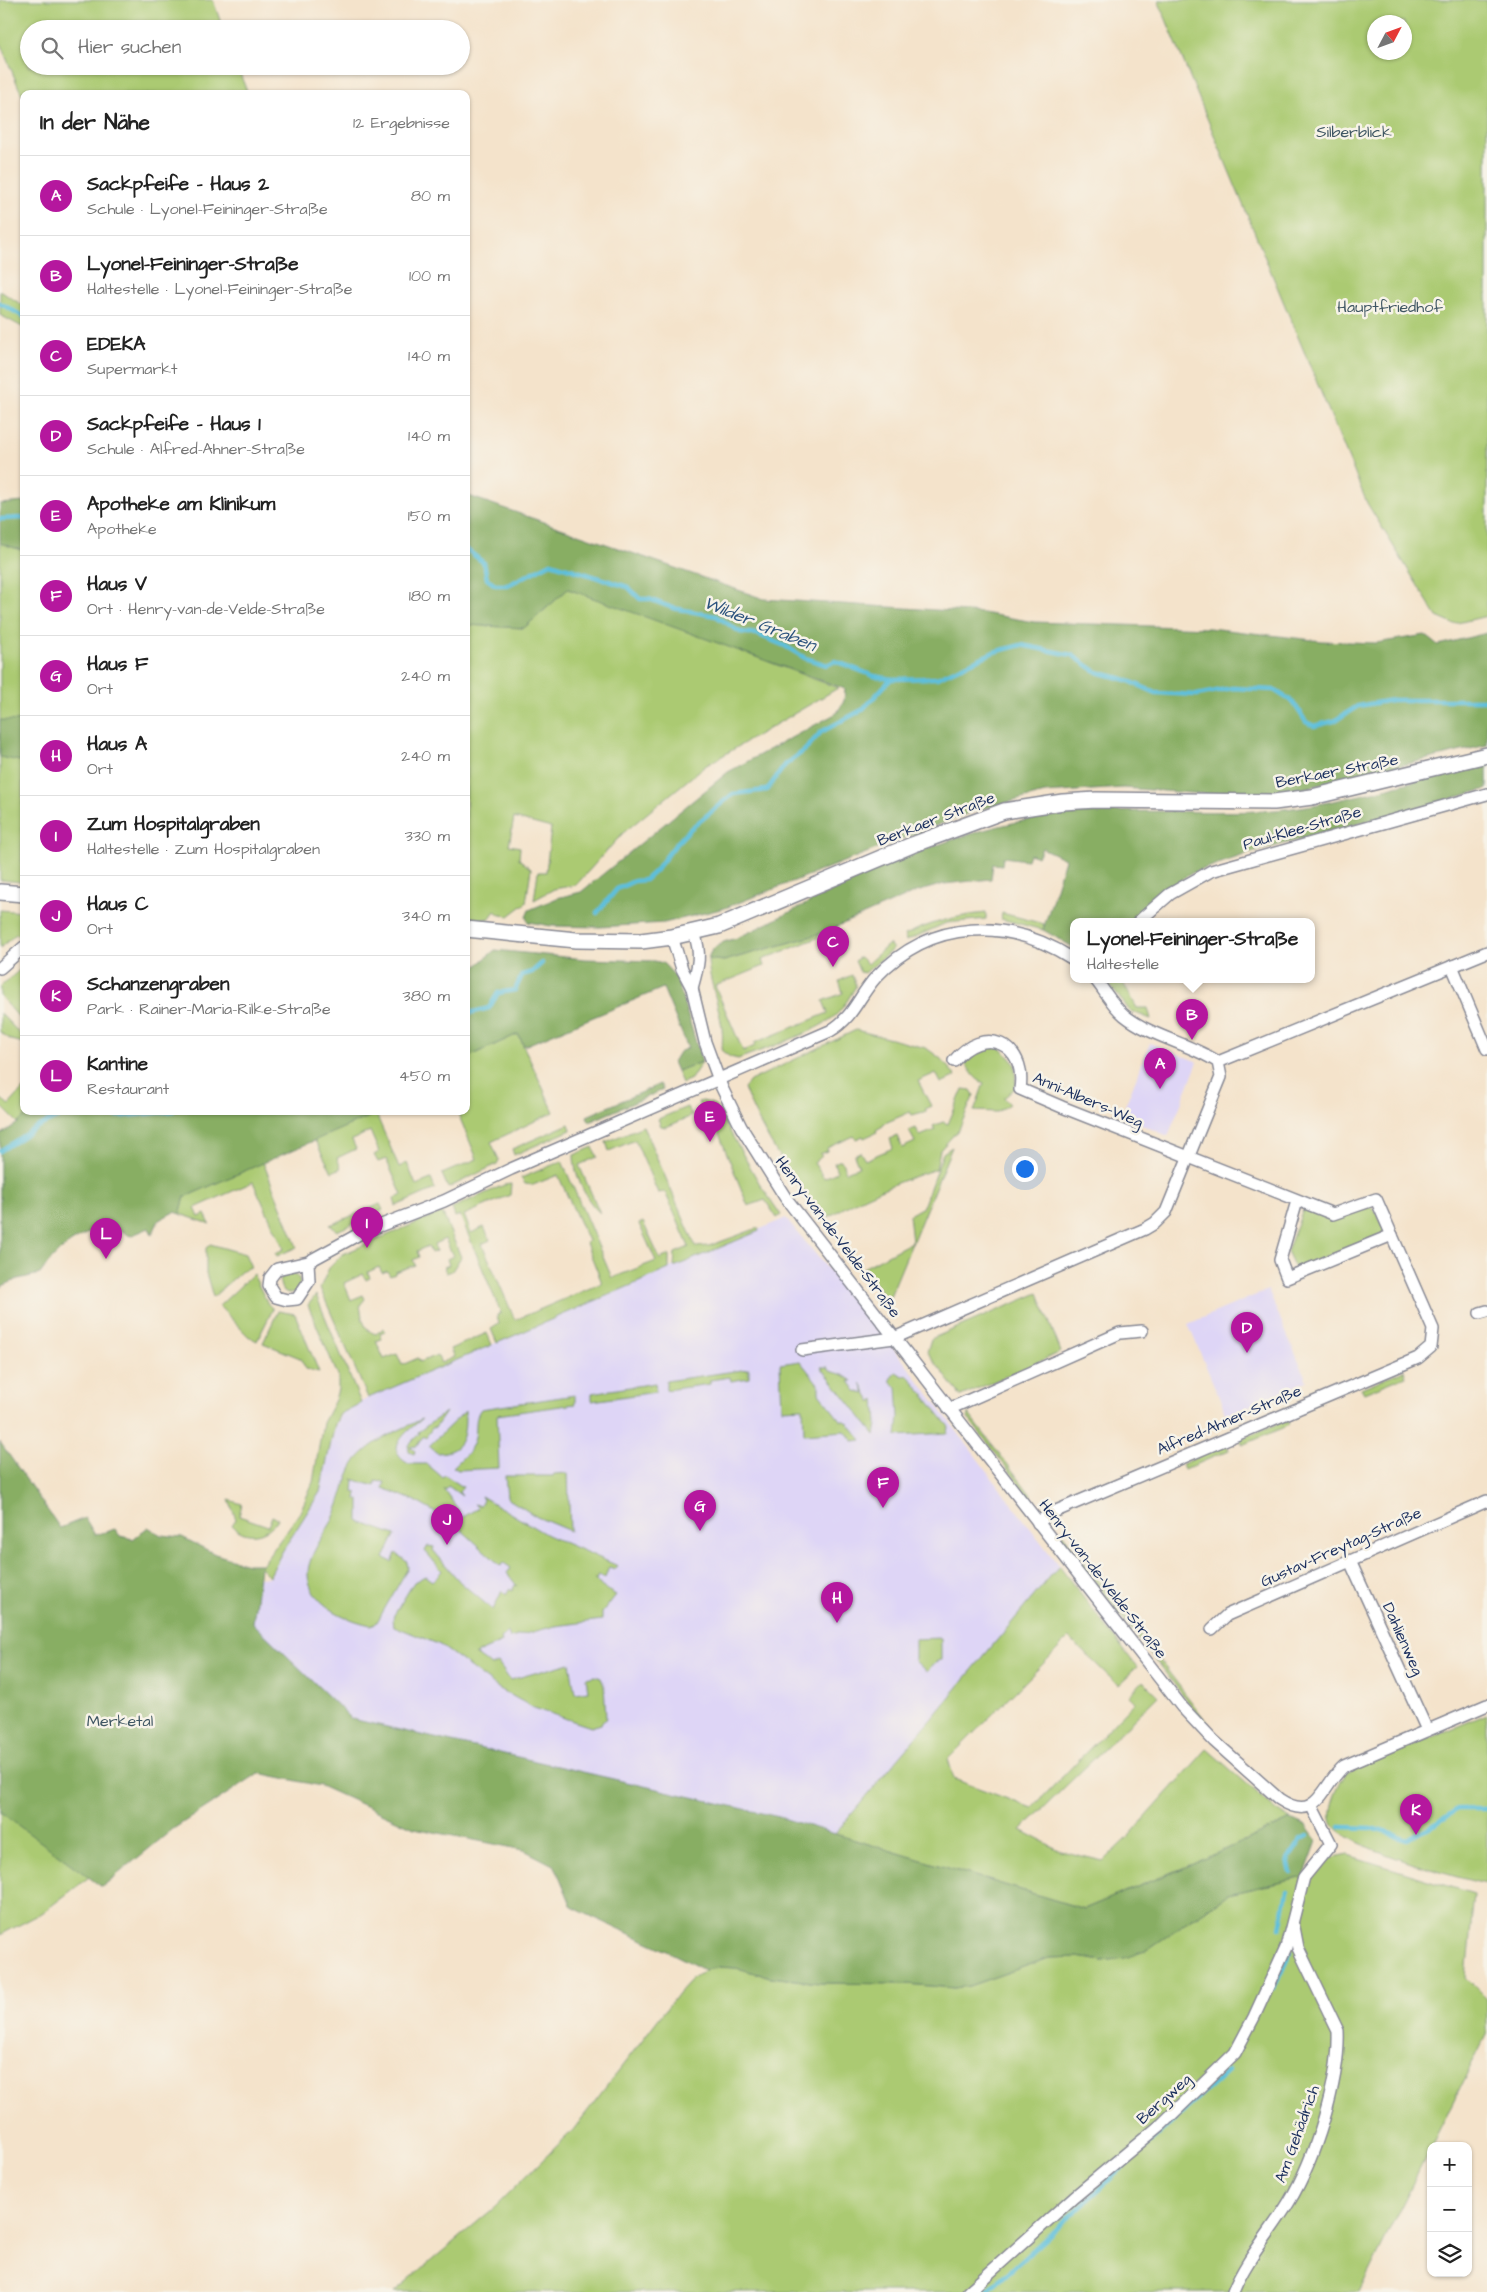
<!DOCTYPE html>
<html lang="de">
<meta charset="utf-8">
<style>
body{margin:0;font-family:"Architects Daughter",sans-serif;background:#f2f2f2;color:#222}
.controls{position:absolute;right:15px;bottom:15px;display:grid;overflow:hidden;border-radius:10px;box-shadow:0 1px 4px #0004}
.controls button{width:45px;height:45px;display:grid;place-items:center;padding:0;border:0;border-bottom:1px solid #e0e0e0;background:#fff;color:#222;font:25px sans-serif}
.compass{position:absolute;left:1367px;top:15px;width:45px;height:45px;border-radius:50%;background:#fff;box-shadow:0 1px 4px #0004;rotate:49deg}
.you{position:absolute;left:1024px;top:1168px;width:18px;height:18px;margin:-12px;border:4px solid #fff;border-radius:50%;background:#1a73e8;box-shadow:0 0 0 8px #1a73e833}
.badge{display:grid;place-items:center;width:32px;height:32px;border-radius:50%;background:#b5179e;color:#fff;font-size:16px;font-weight:700}
.pin{position:absolute;translate:-50% -41px;filter:drop-shadow(0 1px 2px #0008)}
.pin::after{content:'';position:absolute;top:26px;width:18px;height:15px;background:inherit;clip-path:polygon(0 0,100% 0,50% 100%)}
.popup{position:absolute;left:1070px;top:918px;width:245px;height:65px;box-sizing:border-box;display:grid;place-content:center;border-radius:10px;background:#fff;filter:drop-shadow(0 1px 4px #0005);font-size:16px;white-space:nowrap;color:#767676}
.popup b{font-size:19px;color:#222}
.popup::after{content:'';position:absolute;left:50%;top:100%;margin-left:-10px;border:10px solid transparent;border-top-color:#fff}
.list{margin:0;padding:0;list-style:none}
h2{display:flex;justify-content:space-between;align-items:center;height:65px;margin:0;padding:0 20px;font-size:21px}
h2 small{font-size:16px;font-weight:400;color:#767676}
.list li{display:grid;grid-template-columns:32px 1fr auto;gap:15px;align-items:center;box-sizing:border-box;height:80px;padding:0 20px;border-top:1px solid #e0e0e0}
.list b{display:block;font-size:19px;white-space:nowrap}
.list p{margin:0;font-size:16px;white-space:nowrap;color:#767676}
.list em{font-size:16px;font-style:normal;color:#767676}
.icon{flex:none;width:28px;height:28px;fill:none;stroke:currentColor;stroke-width:2;stroke-linecap:round;stroke-linejoin:round}
.map{position:relative;flex:none;width:1487px;height:2292px;overflow:hidden}
.search{position:absolute;background:#fff;box-shadow:0 1px 4px #0004;left:20px;top:20px;width:450px;height:55px;display:flex;align-items:center;gap:12px;box-sizing:border-box;padding:0 18px;border-radius:28px;color:#767676;font-size:19px}
.panel{position:absolute;background:#fff;box-shadow:0 1px 4px #0004;left:20px;top:90px;width:450px;height:1025px;border-radius:10px}
.map>svg:first-child{display:block}
</style>
<div class="map">
<svg width="1487" height="2292" viewBox="0 0 1487 2292">
<rect width="100%" height="100%" fill="#f7f3e8"/>
<filter id="ink" filterUnits="userSpaceOnUse"><feTurbulence type="fractalNoise" baseFrequency=".02" numOctaves="2"/><feDisplacementMap in="SourceGraphic" scale="10" xChannelSelector="R" yChannelSelector="G"/><feConvolveMatrix kernelMatrix="1 2 1 2 8 2 1 2 1" color-interpolation-filters="sRGB"/></filter>
<filter id="wash" filterUnits="userSpaceOnUse"><feTurbulence type="fractalNoise" baseFrequency=".0096" numOctaves="4" result="noise"/><feDisplacementMap in="SourceGraphic" scale="20" xChannelSelector="R" yChannelSelector="G"/><feGaussianBlur stdDeviation="1.12" result="paint"/><feColorMatrix in="noise" values="0 0 0 0 0 0 0 0 0 0 0 0 0 0 0 0 0 1.4 0 .05"/><feComposite in="paint" operator="in"/></filter>
<g filter="url(#wash)">
<rect width="100%" height="100%" fill="#f4e3cb"/>
<g fill="#ded5f6">
<polygon points="1150,1043 1198,1062 1168,1136 1121,1116"/>
<polygon points="786,1218 905,1363 1059,1566 835,1834 780,1817 352,1720 253,1624 259,1578 270,1577 282,1552 320,1492 336,1424 341,1414 368,1398"/>
<polygon points="1268,1290 1307,1381 1227,1416 1188,1324"/>
</g>
<g fill="#abca72" stroke="#637c68" fill-rule="evenodd">
<polygon points="0,0 213,0 223,29 29,29 29,66 237,66 248,94 24,94 24,100 0,43"/>
<path d="M1158,0H1487V616L1453,624L1437,617L1367,503ZM1404,22V52H1374V22Z"/>
<polygon points="0,291 24,306 24,328 0,315"/>
<polygon points="0,543 24,551 22,882 0,880"/>
<polygon points="568,589 658,620 838,688 705,766 623,833 576,885 554,889 534,900 538,872 546,872 551,828 514,818 509,845 520,847 519,859 531,869 526,903 509,916 500,915 495,911 489,919 466,918 466,625 524,628"/>
<polygon points="0,910 24,912 24,937 16,934 0,948"/>
<path d="M986,913V919L946,923L906,941L905,935C932,922 956,916 986,913Z"/>
<polygon points="1002,913 1044,924 1043,930 1001,919"/>
<path d="M820,934L817,938L762,960L764,966L715,986L743,1051L755,1046L754,1043L828,1013L823,1001L843,993L839,981L852,975L856,986C851,994 846,1004 839,1012C822,1031 764,1049 738,1059L730,1057L721,1050C728,1025 709,987 708,959L724,961Z"/>
<polygon points="889,944 893,949 865,973 860,972 855,961 860,957 867,964"/>
<polygon points="24,966 24,1023 0,996 0,987"/>
<polygon points="1105,979 1121,979 1137,1008 1148,1008 1151,1019 1130,1011"/>
<polygon points="0,1013 24,1038 24,1043 11,1040 0,1032"/>
<path d="M856,1030L926,1048L940,1058L956,1076L941,1083L936,1073L918,1081L931,1106L925,1109L927,1111L912,1115L910,1112L883,1124V1126L876,1130L877,1132L864,1138L863,1136L856,1139L854,1136L827,1148V1151L820,1154L822,1156L814,1163L824,1178L837,1172L834,1163L841,1160L846,1172L859,1167L854,1155L860,1152L865,1160L893,1148L890,1139L897,1136L902,1148L915,1142L909,1131L916,1128L920,1136L935,1130L933,1126L943,1122L948,1124L963,1089L971,1090L974,1095L959,1129L940,1150L936,1169C896,1182 860,1197 825,1219C795,1184 760,1131 744,1088L750,1081Z"/>
<polygon points="518,1034 554,1112 491,1142 499,1160 497,1164 448,1188 442,1174 477,1159 457,1111 466,1111 466,1058"/>
<path d="M1000,1047L1015,1064L1016,1087L1004,1098L1010,1104L997,1112L974,1111L984,1083C971,1078 972,1068 960,1060L972,1048Z"/>
<polygon points="702,1062 691,1079 682,1083 677,1071"/>
<polygon points="24,1088 24,1111 30,1111 18,1123 0,1105 0,1098 9,1105"/>
<polygon points="703,1101 713,1104 717,1109 761,1186 781,1215 777,1218 765,1200 748,1206 719,1134 705,1117 698,1102"/>
<polygon points="687,1107 692,1116 666,1127 661,1126 658,1119"/>
<polygon points="376,1114 399,1167 407,1163 416,1185 431,1179 435,1189 396,1206 394,1199 402,1195 386,1159 378,1162 374,1155 379,1152 370,1131 352,1140 356,1149 337,1158 341,1168 332,1172 314,1139"/>
<polygon points="569,1124 571,1130 514,1155 512,1149"/>
<polygon points="643,1126 696,1247 709,1246 758,1228 759,1231 674,1267 675,1253 689,1247 665,1192 658,1193 635,1140 609,1151 606,1142"/>
<path d="M593,1147L597,1157L579,1165L600,1213C586,1201 574,1175 574,1155Z"/>
<polygon points="952,1147 888,1301 863,1268 912,1242 909,1215 923,1207 943,1153"/>
<polygon points="562,1161 612,1278 656,1261 639,1224 643,1222 660,1259 669,1255 669,1269 497,1343 491,1329 499,1324 497,1315 501,1313 460,1215 455,1217 452,1208 504,1185 511,1184 510,1195 464,1215 471,1233 484,1227 490,1240 482,1244 515,1320 602,1283 586,1243 588,1241 558,1175 533,1185 525,1184 521,1178"/>
<polygon points="263,1162 297,1247 277,1256 275,1253 284,1249 253,1182 195,1208 199,1217 205,1214 210,1224 180,1214 185,1197"/>
<polygon points="380,1204 383,1210 337,1231 330,1225"/>
<polygon points="1370,1207 1377,1213 1386,1232 1296,1270 1287,1251 1303,1210 1333,1219"/>
<path d="M442,1212L461,1257L452,1271L446,1273L444,1267L449,1265L447,1259L453,1256L445,1239L434,1244L436,1251L431,1253L428,1246L417,1251L419,1257L413,1260L415,1265L395,1272V1274L390,1276L387,1271L382,1273L379,1267L368,1272L370,1278L366,1280L363,1274L344,1283L351,1300L363,1295L365,1299L360,1305C362,1317 363,1331 376,1334L384,1328L385,1331L380,1333L382,1339L376,1341L384,1359L397,1354L402,1365L418,1358L420,1362L437,1355L441,1363L454,1357L450,1349L487,1333L492,1345L368,1398L320,1288L329,1268L343,1254Z"/>
<polygon points="210,1244 245,1254 251,1267 243,1270 213,1297 206,1273 206,1248"/>
<circle cx="290" cy="1283" r="10"/>
<polygon points="253,1274 268,1304 273,1309 257,1341 248,1336 219,1306"/>
<polygon points="1038,1293 1061,1352 961,1396 927,1352 931,1339"/>
<polygon points="316,1295 361,1403 340,1414 335,1424 320,1492 282,1552 269,1577 260,1568 300,1512 313,1482 323,1423 335,1400 338,1389 338,1376 308,1305"/>
<polygon points="278,1311 295,1314 319,1372 306,1369 300,1358 263,1343"/>
<polygon points="800,1361 819,1385 819,1393 840,1420 847,1422 862,1440 853,1441 845,1431 804,1434 803,1408 782,1409 780,1364"/>
<polygon points="821,1367 828,1367 830,1371 844,1375 853,1381 849,1381 856,1391 865,1393 861,1383 872,1403 875,1399 877,1424 875,1435"/>
<polygon points="749,1369 749,1378 731,1381 730,1377 710,1380 710,1384 666,1390 666,1381"/>
<polygon points="1404,1370 1406,1376 1364,1393 1361,1388"/>
<polygon points="896,1372 903,1376 907,1375 911,1379 949,1427 948,1433 897,1436 899,1417 897,1387 892,1384 890,1379"/>
<polygon points="655,1383 656,1392 592,1401 592,1393"/>
<path d="M575,1395V1404L497,1415L499,1468L458,1470L453,1467C462,1458 473,1450 475,1437C477,1427 474,1417 481,1409Z"/>
<path d="M465,1411C465,1434 465,1452 437,1453L429,1446Z"/>
<polygon points="446,1412 435,1428 433,1427 425,1438 423,1436 417,1446 410,1447 415,1451 414,1454 409,1452 408,1445 419,1434 418,1432"/>
<polygon points="968,1413 1032,1496 1030,1498 968,1418"/>
<path d="M422,1419C409,1430 381,1449 409,1464H427L442,1477L445,1475L463,1487L459,1492L462,1496L448,1486L445,1490L443,1488L459,1511L446,1521L445,1518L415,1501L383,1488L385,1482L375,1481V1486L352,1479L354,1480L353,1492L357,1493L356,1499L359,1500V1522L395,1535L384,1558L392,1562L396,1553L407,1562L408,1568L377,1622L371,1625C341,1619 296,1597 311,1559C317,1542 330,1528 336,1512C345,1492 346,1468 363,1453C380,1437 402,1429 422,1419Z"/>
<polygon points="1287,1420 1289,1425 1243,1445 1240,1439"/>
<polygon points="1227,1445 1229,1450 1184,1470 1182,1464"/>
<polygon points="568,1473 570,1531 537,1517 507,1498 505,1476 553,1476 554,1474"/>
<polygon points="481,1496 547,1535 618,1566 615,1569 609,1567 605,1578 598,1575 596,1580 594,1578 602,1587 616,1595 602,1613 602,1620 555,1626 510,1638 508,1632 501,1638 502,1642 475,1654 492,1666 498,1663 510,1680 570,1663 575,1693 588,1691 586,1678 595,1676 601,1678 604,1685 606,1718 601,1724 591,1727 534,1708 498,1688 440,1645 394,1626 393,1619 394,1615 414,1582 425,1576 432,1581 442,1571 425,1551 428,1546 434,1547 433,1550 460,1582 493,1610 502,1591 506,1595 509,1589 512,1591 515,1585 517,1586 507,1573 511,1568 504,1563 501,1566 456,1525 453,1525 455,1522 478,1508 474,1504 480,1506 483,1500"/>
<path d="M229,1500L242,1504L239,1516L268,1526L272,1516L278,1519C267,1536 246,1540 232,1525L236,1519Z"/>
<polygon points="1063,1534 1213,1730 1191,1706 1060,1537"/>
<polygon points="1059,1566 1137,1667 1118,1685 1069,1638 948,1759 954,1779 1032,1808 1135,1702 1129,1696 1143,1681 1158,1696 1021,1830 1061,1851 1103,1861 1129,1836 1207,1749 1277,1810 1291,1819 1200,1861 1084,1909 835,1834"/>
<polygon points="941,1638 941,1660 937,1661 927,1672 915,1661 915,1639"/>
<path d="M1487,1714V1884C1462,1880 1340,1845 1332,1823C1327,1808 1338,1786 1346,1773Z"/>
<polygon points="0,1809 93,1874 42,1913 0,1935"/>
<polygon points="1348,1855 1474,1894 1466,1978 1487,1999 1487,2033 1359,2292 394,2292 494,2208 573,2130 679,1992 691,1979 711,1967 736,1968 771,1977 819,1983 907,1984 954,1988 969,1986 1049,1958 1077,1957 1103,1961 1145,1951 1229,1894 1304,1877 1324,1860"/>
</g>
<g fill="#88ae64" stroke="#526e61">
<polygon points="466,495 764,599 983,613 1034,622 1209,628 1322,641 1376,643 1425,635 1438,645 1487,633 1487,745 1306,788 1260,794 1204,794 1123,788 1045,793 974,811 725,908 664,923 600,927 551,926 528,922 526,917 529,910 557,898 581,892 728,772 837,713 844,701 845,689 568,589 524,628 466,625"/>
<polygon points="24,502 24,551 0,543 0,504"/>
<polygon points="0,720 24,721 24,762 0,757"/>
<path d="M1487,763V789L1250,853L1192,873L1154,898L1131,921H1073V947L1043,930L1065,859L1042,848L1038,857L1029,854L1027,860L1003,857L1002,865L993,864L991,879L944,884L916,892L820,934L724,961L708,959C712,944 723,942 737,938C832,893 928,836 1034,819C1109,806 1185,814 1261,811C1338,807 1412,779 1487,763Z"/>
<polygon points="495,950 585,959 655,961 663,963 676,977 702,1062 677,1071 673,1062 679,1052 688,1048 663,988 524,1046 518,1034 466,1058 466,975"/>
<polygon points="660,1084 663,1090 589,1122 587,1116"/>
<path d="M30,1111H382L185,1197L180,1214L174,1212L159,1220L152,1235L149,1228L130,1236L110,1223C77,1238 62,1243 40,1274L18,1279L0,1287V1135L18,1123Z"/>
<path d="M0,1442L60,1528L85,1518L95,1535L115,1529L120,1536L133,1539L148,1527L161,1535L182,1537L215,1554L248,1564H263L260,1568L253,1623L352,1719L779,1817L1084,1909L1200,1861L1291,1819L1306,1826L1317,1841L1304,1877L1229,1894L1145,1951L1125,1958L1103,1961L1077,1957L1049,1958L969,1986L954,1988L907,1984L819,1983L771,1977L736,1968L719,1967L704,1970C661,1946 616,1929 572,1907L555,1866L524,1850L414,1828L321,1786L259,1773L173,1829L102,1887L0,1812Z"/>
</g>
<g fill="none" stroke-linecap="round" stroke-linejoin="round">
<g stroke="#5dbfdc" stroke-width="4.5">
<polyline points="0,303 24,317"/>
<polyline points="0,519 24,518"/>
<polyline points="466,549 484,563 487,579 495,585 508,585 551,563 628,587 640,599 649,599 673,608 716,616 740,632 756,634 785,646 805,658 827,665 835,661 874,676 891,679 937,678 994,652 1021,645 1072,655 1097,672 1127,680 1156,693 1197,695 1232,688 1274,690 1293,702 1306,722 1314,726 1334,721 1358,706 1392,700 1487,700"/>
<polyline points="597,913 617,889 634,881 645,880 655,871 676,844 690,829 733,794 767,790 785,765 805,750 821,732 862,710 891,679"/>
<polyline points="466,1014 489,1008 498,993 515,990 522,975 532,972 542,963"/>
<polyline points="0,1151 37,1127 63,1115 124,1116 173,1111"/>
<path d="M1340,1827L1371,1828L1408,1839C1424,1828 1443,1823 1457,1809H1487"/>
<polyline points="1291,1873 1288,1860 1302,1839 1308,1836"/>
<polyline points="1280,1929 1287,1891"/>
<polyline points="1274,1988 1291,1951"/>
<polyline points="987,2292 1228,2071"/>
</g>
</g>
</g>
<g filter="url(#ink)">
<g fill="none" stroke-linecap="round" stroke-linejoin="round">
<g stroke="#888994" stroke-width="14">
<g id="minor">
<polyline points="1139,921 1170,894 1211,871 1487,794"/>
<path d="M672,937L682,969L692,988L705,1042L722,1088L741,1127L785,1197L1182,1707L1214,1741L1279,1799C1318,1825 1322,1785 1344,1766L1487,1705"/>
<polyline points="1452,966 1487,1049"/>
<polyline points="0,968 24,947"/>
<path d="M692,988C698,967 702,954 694,933"/>
<path d="M954,1061C983,1025 1027,1042 1020,1089L1062,1107L1333,1214L1376,1199L1433,1329L1431,1347L1418,1358L1049,1514L1038,1523"/>
<polyline points="1218,1062 1487,952"/>
<polyline points="1297,1201 1280,1260 1287,1278 1392,1235"/>
<path d="M308,1262L309,1281L297,1299L287,1300L276,1297L269,1286L270,1278L277,1269L308,1262L361,1233L444,1201L511,1169L830,1031C854,1017 858,997 876,977C932,918 1008,917 1073,959"/>
<polyline points="1480,1313 1487,1311"/>
<path d="M802,1350L894,1338L1145,1229L1155,1223L1166,1212L1221,1077L1218,1062C1189,1043 1151,1037 1124,1015C1112,1005 1105,991 1095,979"/>
<polyline points="949,1409 1120,1333 1142,1331"/>
<polyline points="1350,1561 1427,1730"/>
<polyline points="1212,1629 1227,1615 1487,1501"/>
<polyline points="968,2292 1074,2197 1162,2124 1235,2053 1254,2017 1286,1947 1304,1877 1331,1844 1311,1805"/>
<path d="M1233,2292C1246,2259 1271,2232 1289,2202C1315,2159 1340,2080 1338,2031L1298,1948L1294,1927"/>
</g>
</g>
<g stroke="#888994" stroke-width="18">
<g id="secondary">
<polyline points="0,892 24,894"/>
<polyline points="466,929 576,940 641,941 672,937 719,926 912,845 1004,811 1063,802 1096,800 1274,802 1312,797 1487,755"/>
</g>
</g>
<use href="#minor" stroke="#fff" stroke-width="11"/>
<use href="#secondary" stroke="#fff" stroke-width="15"/>
</g>
</g>
<g text-anchor="middle" dominant-baseline="central" stroke-width="5" stroke-linejoin="round" paint-order="stroke">
<g font-size="16" fill="#3f5663" stroke="#f7f3e8">
<text x="1354" y="132">Silberblick</text>
<text x="1390" y="307">Hauptfriedhof</text>
<text x="120" y="1721">Merketal</text>
</g>
<g font-size="16" fill="#1b2f5e" stroke="#f7f3e8">
<text transform="translate(1337 771) rotate(-11)">Berkaer Straße</text>
<text transform="translate(936 819) rotate(-21)">Berkaer Straße</text>
<text transform="translate(1302 828) rotate(-16)">Paul-Klee-Straße</text>
<text transform="translate(1088 1100) rotate(23)">Anni-Albers-Weg</text>
<text transform="translate(838 1237) rotate(53)">Henry-van-de-Velde-Straße</text>
<text transform="translate(1229 1420) rotate(-23)">Alfred-Ahner-Straße</text>
<text transform="translate(1341 1547) rotate(-24)">Gustav-Freytag-Straße</text>
<text transform="translate(1103 1579) rotate(52)">Henry-van-de-Velde-Straße</text>
<text transform="translate(1403 1639) rotate(66)">Dahlienweg</text>
<text transform="translate(1164 2099) rotate(-42)">Bergweg</text>
<text transform="translate(1297 2134) rotate(-70)">Am Gehädrich</text>
</g>
<g font-size="18" font-style="italic" fill="#2c537e" stroke="#f7f3e8">
<text transform="translate(760 624) rotate(22)">Wilder Graben</text>
</g>
</g>
</svg>
<div class="controls">
<button>+</button>
<button>−</button>
<button><svg class="icon" aria-label="layers" viewBox="0 0 24 24"><path d="M12 4l9 5-9 5-9-5zM3 14l9 5 9-5"/></svg></button>
</div>
<svg class="compass" viewBox="-18 -18 36 36"><path d="M0-13l5 13h-10z" fill="#e53935"/><path d="M0 13l5-13h-10z" fill="#767676"/></svg>
<div class="you"></div>
<div class="pin badge" style="left:1160px;top:1089px">A</div>
<div class="pin badge" style="left:1192px;top:1040px">B</div>
<div class="popup"><b>Lyonel-Feininger-Straße</b>Haltestelle</div>
<div class="pin badge" style="left:833px;top:967px">C</div>
<div class="pin badge" style="left:1247px;top:1353px">D</div>
<div class="pin badge" style="left:710px;top:1142px">E</div>
<div class="pin badge" style="left:883px;top:1508px">F</div>
<div class="pin badge" style="left:700px;top:1531px">G</div>
<div class="pin badge" style="left:837px;top:1623px">H</div>
<div class="pin badge" style="left:367px;top:1248px">I</div>
<div class="pin badge" style="left:447px;top:1545px">J</div>
<div class="pin badge" style="left:1416px;top:1835px">K</div>
<div class="pin badge" style="left:106px;top:1259px">L</div>
<div class="search"><svg class="icon" aria-label="search" viewBox="0 0 24 24"><circle cx="10" cy="10" r="6"/><path d="M15 15l6 6"/></svg>Hier suchen</div>
<section class="panel">
<h2>In der Nähe<small>12 Ergebnisse</small></h2>
<ul class="list">
<li><span class="badge">A</span><div><b>Sackpfeife - Haus 2</b><p>Schule · Lyonel-Feininger-Straße</p></div><em>80 m</em></li>
<li><span class="badge">B</span><div><b>Lyonel-Feininger-Straße</b><p>Haltestelle · Lyonel-Feininger-Straße</p></div><em>100 m</em></li>
<li><span class="badge">C</span><div><b>EDEKA</b><p>Supermarkt</p></div><em>140 m</em></li>
<li><span class="badge">D</span><div><b>Sackpfeife - Haus 1</b><p>Schule · Alfred-Ahner-Straße</p></div><em>140 m</em></li>
<li><span class="badge">E</span><div><b>Apotheke am Klinikum</b><p>Apotheke</p></div><em>150 m</em></li>
<li><span class="badge">F</span><div><b>Haus V</b><p>Ort · Henry-van-de-Velde-Straße</p></div><em>180 m</em></li>
<li><span class="badge">G</span><div><b>Haus F</b><p>Ort</p></div><em>240 m</em></li>
<li><span class="badge">H</span><div><b>Haus A</b><p>Ort</p></div><em>240 m</em></li>
<li><span class="badge">I</span><div><b>Zum Hospitalgraben</b><p>Haltestelle · Zum Hospitalgraben</p></div><em>330 m</em></li>
<li><span class="badge">J</span><div><b>Haus C</b><p>Ort</p></div><em>340 m</em></li>
<li><span class="badge">K</span><div><b>Schanzengraben</b><p>Park · Rainer-Maria-Rilke-Straße</p></div><em>380 m</em></li>
<li><span class="badge">L</span><div><b>Kantine</b><p>Restaurant</p></div><em>450 m</em></li>
</ul>
</section>
</div>
